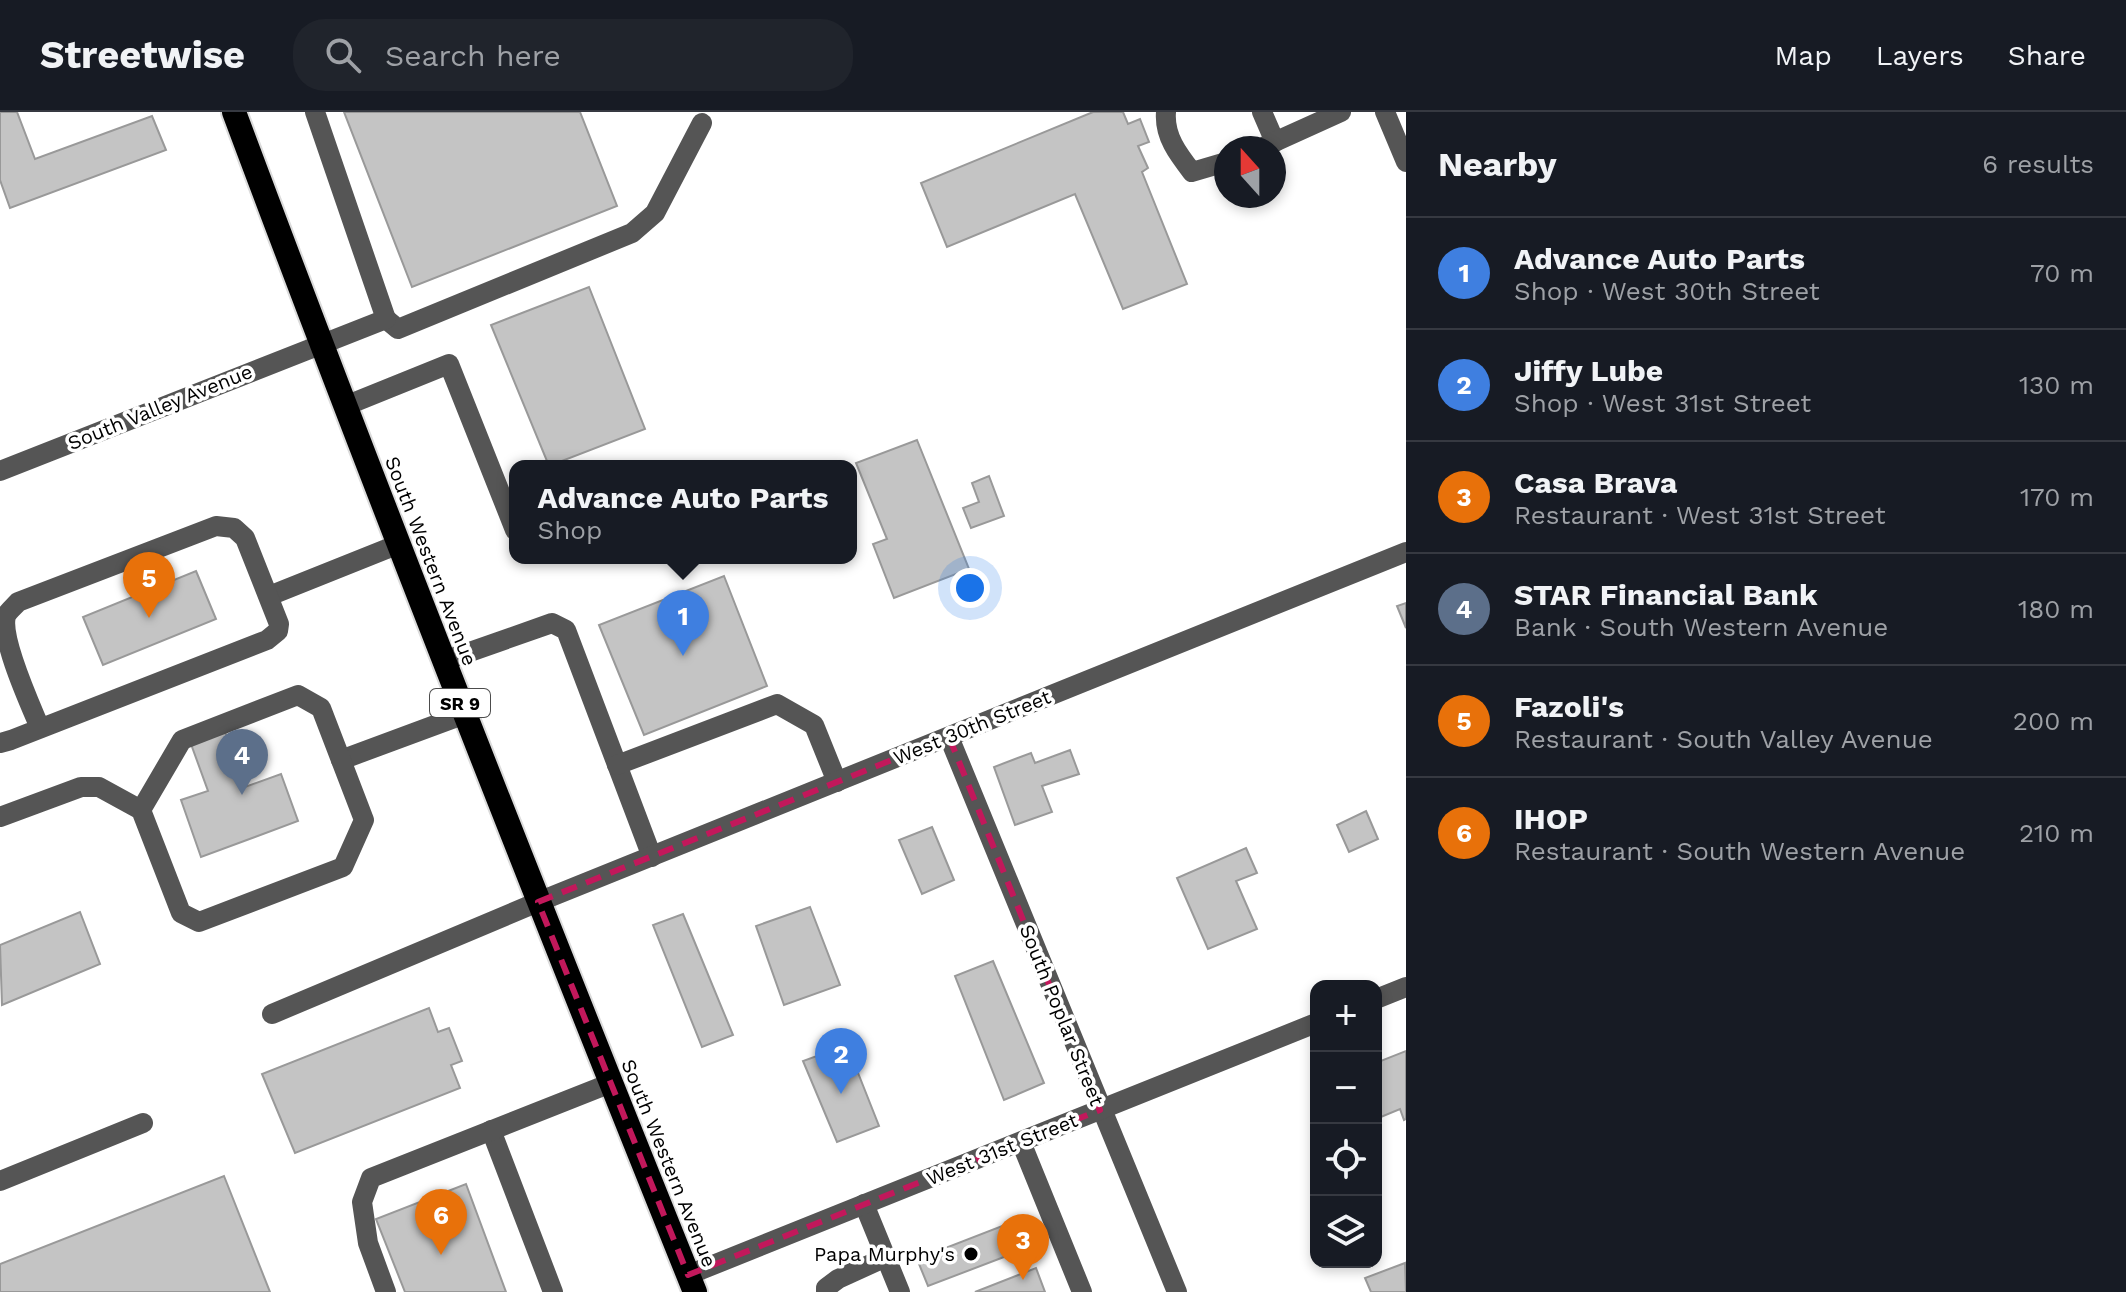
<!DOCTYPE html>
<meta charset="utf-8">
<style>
body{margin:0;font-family:"Work Sans",sans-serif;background:#20242c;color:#f1f3f6}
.controls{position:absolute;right:24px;bottom:24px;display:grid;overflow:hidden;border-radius:16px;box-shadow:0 4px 12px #0003}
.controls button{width:72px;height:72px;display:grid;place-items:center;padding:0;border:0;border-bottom:2px solid #363941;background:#171b24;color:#f1f3f6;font:40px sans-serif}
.compass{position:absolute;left:1214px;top:24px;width:72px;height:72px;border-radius:50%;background:#171b24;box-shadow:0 4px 12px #0003;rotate:339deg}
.you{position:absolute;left:970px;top:476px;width:28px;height:28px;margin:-20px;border:6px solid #fff;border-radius:50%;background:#1a73e8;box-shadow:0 0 0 12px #1a73e833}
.badge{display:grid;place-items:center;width:52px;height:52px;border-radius:50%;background:#0b8043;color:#fff;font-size:26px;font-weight:700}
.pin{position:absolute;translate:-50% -66px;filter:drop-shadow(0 2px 4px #0008)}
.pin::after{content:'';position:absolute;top:42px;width:28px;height:24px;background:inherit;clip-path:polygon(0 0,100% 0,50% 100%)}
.popup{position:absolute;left:509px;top:348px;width:348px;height:104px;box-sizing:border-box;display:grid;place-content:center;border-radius:16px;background:#171b24;filter:drop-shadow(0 2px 6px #0005);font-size:26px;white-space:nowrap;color:#9ea1a6}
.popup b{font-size:30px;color:#f1f3f6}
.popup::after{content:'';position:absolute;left:50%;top:100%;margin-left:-16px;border:16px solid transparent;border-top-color:#171b24}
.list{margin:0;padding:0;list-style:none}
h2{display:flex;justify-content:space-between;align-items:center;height:104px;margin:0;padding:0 32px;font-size:34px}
h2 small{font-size:26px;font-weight:400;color:#9ea1a6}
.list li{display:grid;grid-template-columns:52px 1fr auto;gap:24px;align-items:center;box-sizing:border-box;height:112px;padding:0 32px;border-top:2px solid #363941}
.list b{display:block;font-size:30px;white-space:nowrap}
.list p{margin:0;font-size:26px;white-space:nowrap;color:#9ea1a6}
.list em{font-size:26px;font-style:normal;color:#9ea1a6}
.icon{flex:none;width:44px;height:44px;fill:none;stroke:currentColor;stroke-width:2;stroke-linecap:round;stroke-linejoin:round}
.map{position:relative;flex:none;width:1406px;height:1180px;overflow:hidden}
header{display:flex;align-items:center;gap:48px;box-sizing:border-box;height:112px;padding:0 40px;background:#171b24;border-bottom:2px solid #363941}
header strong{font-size:38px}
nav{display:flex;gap:44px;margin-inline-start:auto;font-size:28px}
.search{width:560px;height:72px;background:#20242c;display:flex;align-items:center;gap:20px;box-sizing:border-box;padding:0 28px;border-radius:32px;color:#9ea1a6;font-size:30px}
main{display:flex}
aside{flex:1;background:#171b24}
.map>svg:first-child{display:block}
</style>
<header>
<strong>Streetwise</strong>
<div class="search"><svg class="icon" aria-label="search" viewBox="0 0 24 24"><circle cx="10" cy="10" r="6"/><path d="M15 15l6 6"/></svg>Search here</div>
<nav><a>Map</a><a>Layers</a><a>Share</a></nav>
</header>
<main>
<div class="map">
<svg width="1406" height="1180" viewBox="0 0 1406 1180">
<rect width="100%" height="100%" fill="#fff"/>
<g fill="#c4c4c4" stroke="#999" stroke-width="2">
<polygon points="0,0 17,0 35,47 152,4 166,38 10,96 0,68"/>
<polygon points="344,0 580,0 617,94 412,175"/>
<polygon points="1093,0 1123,0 1128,12 1140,7 1149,30 1138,34 1148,56 1142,60 1187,172 1123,197 1075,82 947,135 921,71"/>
<polygon points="589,175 645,317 549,354 491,213"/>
<polygon points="917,328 969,457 894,486 873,432 887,427 856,351"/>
<polygon points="989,364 1004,404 971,416 963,396 979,390 972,371"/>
<polygon points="196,459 216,507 103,553 83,505"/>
<polygon points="724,464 767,574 644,623 599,513"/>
<polygon points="1406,491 1406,516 1397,494"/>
<polygon points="225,620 245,675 281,662 298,709 201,745 181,688 208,679 191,632"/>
<polygon points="1070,638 1079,662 1042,674 1052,700 1015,713 994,655 1031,641 1035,651"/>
<polygon points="1366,699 1378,727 1349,740 1337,713"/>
<polygon points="932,715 954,768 922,782 899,728"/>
<polygon points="1246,736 1257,761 1236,769 1257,817 1208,837 1177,766"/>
<polygon points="810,795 840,873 784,893 756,814"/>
<polygon points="80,800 100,852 2,893 0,833"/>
<polygon points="683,802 733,923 702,935 653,813"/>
<polygon points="993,849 1044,971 1004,988 955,864"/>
<polygon points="429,896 438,920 449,916 462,949 451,953 460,976 295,1041 262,962"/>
<polygon points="847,933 879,1014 837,1030 803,949"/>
<polygon points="1406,939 1406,1007 1404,1008 1400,997 1376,1007 1376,959 1380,957 1378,950"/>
<polygon points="224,1064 270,1180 0,1180 0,1152"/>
<polygon points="466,1072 506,1180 405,1180 376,1107"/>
<polygon points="1015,1109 1025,1137 928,1174 917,1147"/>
<polygon points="1405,1151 1406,1180 1371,1180 1365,1166"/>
<polygon points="1036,1156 1045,1180 975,1180"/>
</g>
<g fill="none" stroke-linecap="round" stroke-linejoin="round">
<g stroke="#dbdbdb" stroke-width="28">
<path id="highway" d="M234,0C382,396 537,788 695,1180"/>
</g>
<g stroke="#555" stroke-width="20">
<path d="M1166,0C1164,24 1178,42 1192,60L1226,50"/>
<polyline points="1262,0 1275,30"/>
<polyline points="1385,0 1406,50"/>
<polyline points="1261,36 1341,0"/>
<polyline points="386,207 398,217 632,121 655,101 702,11"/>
<polyline points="345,294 449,252 515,418"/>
<polyline points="0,359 386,207 315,0"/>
<polyline points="269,484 399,432"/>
<polyline points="444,549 552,511 566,518 652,745"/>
<polyline points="949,625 1177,1180"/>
<path d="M0,631L11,628L267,528L278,519L279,512L245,426L234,416L216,414L18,490C15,494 8,499 6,504C0,527 30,592 40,616"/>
<polyline points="341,648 465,602"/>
<polyline points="617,653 777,592 814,613 837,670"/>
<polyline points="0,705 81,675 99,675 141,698 181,801 199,810 343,755 364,708 321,596 298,583 182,628 141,698"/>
<polyline points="1376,887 1406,875"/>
<polyline points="272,902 538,790 1406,440"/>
<polyline points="491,1018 553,1180"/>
<polyline points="1021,1030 1082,1180"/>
<polyline points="0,1069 143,1011"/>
<polyline points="864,1092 900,1180"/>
<polyline points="688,1163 1316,911"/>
<polyline points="386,1180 368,1131 362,1090 371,1066 611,971"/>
<polyline points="826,1180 826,1176 838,1167 886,1145"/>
</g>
<use href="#highway" stroke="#000" stroke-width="24"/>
</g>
<path fill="none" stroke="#c2185b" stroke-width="6" stroke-dasharray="16 10" stroke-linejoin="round" d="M949,625L1100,998L688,1163L538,790Z"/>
<circle fill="#000" stroke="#fff" stroke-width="3" cx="971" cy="1142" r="8"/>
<g text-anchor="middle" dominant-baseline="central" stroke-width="7" stroke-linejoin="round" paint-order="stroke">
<rect fill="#fff" stroke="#4c4c4c" stroke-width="2" x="430" y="577" width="60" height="28" rx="6"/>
<g font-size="18" font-weight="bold" fill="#000">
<text x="460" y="591">SR 9</text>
</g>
<g font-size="20" fill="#000" stroke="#fff">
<text transform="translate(160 295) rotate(-22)">South Valley Avenue</text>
<text transform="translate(431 449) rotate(69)">South Western Avenue</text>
<text transform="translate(972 615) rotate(-22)">West 30th Street</text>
<text transform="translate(1062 903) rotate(68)">South Poplar Street</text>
<text transform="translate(1002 1037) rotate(-22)">West 31st Street</text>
<text transform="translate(669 1051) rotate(68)">South Western Avenue</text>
</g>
<g font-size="20" fill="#000" stroke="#fff" text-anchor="end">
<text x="955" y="1142">Papa Murphy's</text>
</g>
</g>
</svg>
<div class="controls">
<button>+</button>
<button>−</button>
<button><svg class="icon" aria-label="locate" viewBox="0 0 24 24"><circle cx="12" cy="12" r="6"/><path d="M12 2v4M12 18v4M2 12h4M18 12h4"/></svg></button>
<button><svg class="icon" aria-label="layers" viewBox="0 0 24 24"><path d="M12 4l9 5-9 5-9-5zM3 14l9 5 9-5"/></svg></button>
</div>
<svg class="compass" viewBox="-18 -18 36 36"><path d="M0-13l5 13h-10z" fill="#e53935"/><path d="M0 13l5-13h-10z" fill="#9ea1a6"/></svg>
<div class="you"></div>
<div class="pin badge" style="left:683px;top:544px;background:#3f7fe0">1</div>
<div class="popup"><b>Advance Auto Parts</b>Shop</div>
<div class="pin badge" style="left:841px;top:982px;background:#3f7fe0">2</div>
<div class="pin badge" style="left:1023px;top:1168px;background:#e8710a">3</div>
<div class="pin badge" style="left:242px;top:683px;background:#5c6f8a">4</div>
<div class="pin badge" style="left:149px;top:506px;background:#e8710a">5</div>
<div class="pin badge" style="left:441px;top:1143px;background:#e8710a">6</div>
</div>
<aside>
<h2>Nearby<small>6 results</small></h2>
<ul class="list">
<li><span class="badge" style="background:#3f7fe0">1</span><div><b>Advance Auto Parts</b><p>Shop · West 30th Street</p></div><em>70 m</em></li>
<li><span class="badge" style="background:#3f7fe0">2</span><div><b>Jiffy Lube</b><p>Shop · West 31st Street</p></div><em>130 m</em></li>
<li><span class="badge" style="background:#e8710a">3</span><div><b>Casa Brava</b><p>Restaurant · West 31st Street</p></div><em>170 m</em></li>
<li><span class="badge" style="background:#5c6f8a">4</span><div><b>STAR Financial Bank</b><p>Bank · South Western Avenue</p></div><em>180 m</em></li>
<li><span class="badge" style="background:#e8710a">5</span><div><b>Fazoli's</b><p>Restaurant · South Valley Avenue</p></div><em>200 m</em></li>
<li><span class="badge" style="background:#e8710a">6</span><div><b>IHOP</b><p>Restaurant · South Western Avenue</p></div><em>210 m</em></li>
</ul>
</aside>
</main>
